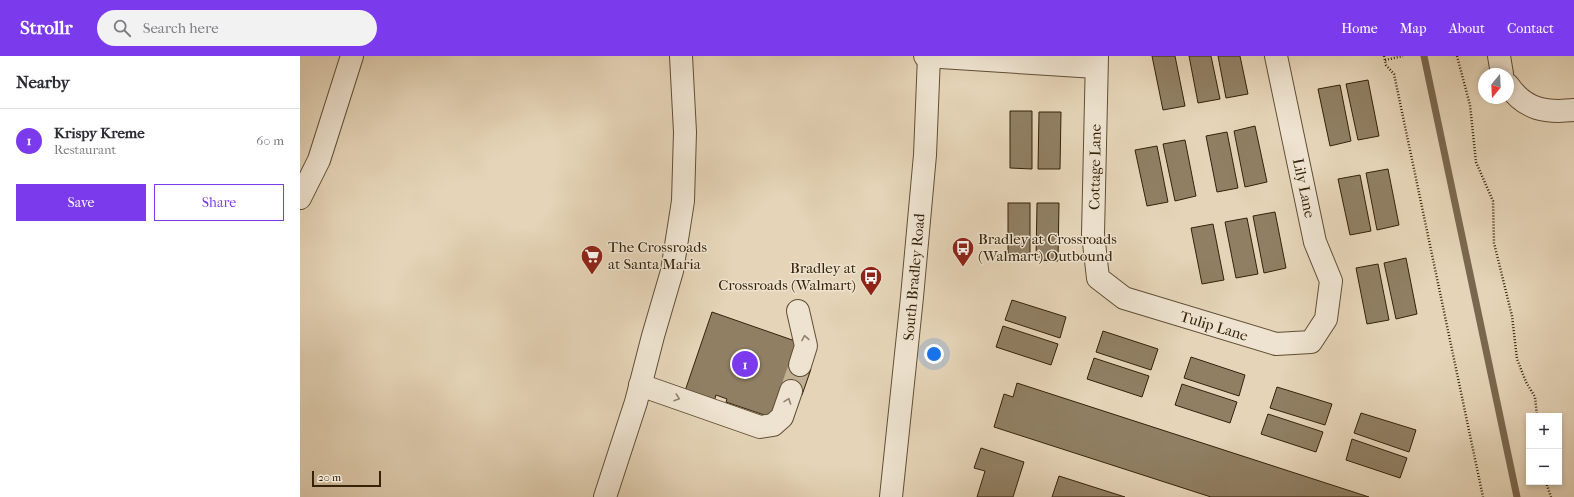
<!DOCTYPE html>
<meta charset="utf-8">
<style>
body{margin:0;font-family:"IM FELL French Canon",serif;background:#f2f2f3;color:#2b2b33}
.controls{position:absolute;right:12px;bottom:12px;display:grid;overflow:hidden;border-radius:0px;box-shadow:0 2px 6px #0003}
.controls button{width:36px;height:36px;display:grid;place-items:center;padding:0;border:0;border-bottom:1px solid #e1e1e2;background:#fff;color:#2b2b33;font:20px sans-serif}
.compass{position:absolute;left:1178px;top:12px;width:36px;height:36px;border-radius:50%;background:#fff;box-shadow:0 2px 6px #0003;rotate:198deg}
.scale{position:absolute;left:12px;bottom:10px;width:69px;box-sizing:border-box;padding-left:4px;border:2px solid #342209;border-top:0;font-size:11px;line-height:14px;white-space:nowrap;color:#342209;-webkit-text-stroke:3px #eee3d0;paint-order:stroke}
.you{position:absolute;left:634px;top:298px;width:14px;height:14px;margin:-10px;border:3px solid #fff;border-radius:50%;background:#1a73e8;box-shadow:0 0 0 6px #1a73e833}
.badge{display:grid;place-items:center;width:26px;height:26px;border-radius:50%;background:#7c3aed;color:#fff;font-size:13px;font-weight:700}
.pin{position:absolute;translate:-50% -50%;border:2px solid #fff;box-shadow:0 1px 4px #0006}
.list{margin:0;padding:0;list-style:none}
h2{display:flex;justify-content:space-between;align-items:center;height:52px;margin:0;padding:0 16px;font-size:17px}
h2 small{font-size:13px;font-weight:400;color:#7c7c81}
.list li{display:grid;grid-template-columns:26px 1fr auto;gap:12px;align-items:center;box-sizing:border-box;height:64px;padding:0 16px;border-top:1px solid #e1e1e2}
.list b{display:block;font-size:15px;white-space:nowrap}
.list p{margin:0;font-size:13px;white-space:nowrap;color:#7c7c81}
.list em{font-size:13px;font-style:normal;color:#7c7c81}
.actions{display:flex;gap:8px;padding:12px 16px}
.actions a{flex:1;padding:9px 0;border:1px solid #7c3aed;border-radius:0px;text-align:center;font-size:14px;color:#7c3aed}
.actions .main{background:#7c3aed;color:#fff}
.icon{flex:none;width:22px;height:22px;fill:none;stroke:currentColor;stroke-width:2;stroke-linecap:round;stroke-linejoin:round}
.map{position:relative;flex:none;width:1274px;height:441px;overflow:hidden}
header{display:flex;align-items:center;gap:24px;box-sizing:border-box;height:56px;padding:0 20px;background:#7c3aed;color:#fff}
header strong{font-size:19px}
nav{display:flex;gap:22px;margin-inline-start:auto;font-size:14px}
.search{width:280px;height:36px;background:#f2f2f3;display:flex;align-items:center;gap:10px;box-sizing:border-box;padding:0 14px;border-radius:22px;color:#7c7c81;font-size:15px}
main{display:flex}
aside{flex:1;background:#fff}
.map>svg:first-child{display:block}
</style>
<header>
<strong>Strollr</strong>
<div class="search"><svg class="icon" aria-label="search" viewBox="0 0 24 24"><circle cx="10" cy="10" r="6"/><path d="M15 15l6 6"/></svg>Search here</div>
<nav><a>Home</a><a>Map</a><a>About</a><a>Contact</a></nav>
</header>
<main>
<aside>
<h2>Nearby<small></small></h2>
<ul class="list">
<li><span class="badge">1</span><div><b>Krispy Kreme</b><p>Restaurant</p></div><em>60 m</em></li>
</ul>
<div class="actions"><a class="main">Save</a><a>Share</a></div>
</aside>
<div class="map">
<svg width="1274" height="441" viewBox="0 0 1274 441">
<rect width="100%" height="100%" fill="#e5d4b7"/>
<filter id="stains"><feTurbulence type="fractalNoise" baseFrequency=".005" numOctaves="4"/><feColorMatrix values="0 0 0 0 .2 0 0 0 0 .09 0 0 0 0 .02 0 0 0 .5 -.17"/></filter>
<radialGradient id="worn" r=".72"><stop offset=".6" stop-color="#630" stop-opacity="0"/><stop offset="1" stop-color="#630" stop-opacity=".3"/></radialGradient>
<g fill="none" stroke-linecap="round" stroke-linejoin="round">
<polyline stroke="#7a684e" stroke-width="7" points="1124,0 1217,441"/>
</g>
<g fill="#907f63" stroke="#342209">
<polygon points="852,0 875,0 885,50 863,54"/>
<polygon points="889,0 911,0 920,43 898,47"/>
<polygon points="918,0 940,0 948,38 926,42"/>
<polygon points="1068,24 1079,80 1058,84 1046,28"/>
<polygon points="1040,29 1051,85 1030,90 1018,33"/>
<polygon points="710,55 732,55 732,113 710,112"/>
<polygon points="739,56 761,56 760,113 738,113"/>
<polygon points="955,70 967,126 945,131 934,75"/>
<polygon points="927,76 938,132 917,136 906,80"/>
<polygon points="885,84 896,140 875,145 863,88"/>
<polygon points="857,90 868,146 847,150 835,94"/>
<polygon points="1088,113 1099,169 1077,174 1066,117"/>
<polygon points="1060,119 1071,175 1050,179 1038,123"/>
<rect x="708" y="147" width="22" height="57"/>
<polygon points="737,147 759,147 758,205 736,204"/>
<polygon points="975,156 986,212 964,217 953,160"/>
<polygon points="947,162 958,218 936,222 925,166"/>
<polygon points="913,168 924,224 902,228 891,172"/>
<polygon points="1106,202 1117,258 1096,263 1084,207"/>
<polygon points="1078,208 1089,264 1067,268 1056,212"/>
<polygon points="712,244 766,261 760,282 705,264"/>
<polygon points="412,256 498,286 492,306 511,313 502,339 483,333 473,362 426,346 427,343 416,339 414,346 385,335"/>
<polygon points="703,270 758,288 751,309 696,291"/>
<polygon points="803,275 858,293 851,314 796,296"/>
<polygon points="891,301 945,319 939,340 884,322"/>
<polygon points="794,302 849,320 842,341 787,323"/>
<polygon points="717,327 1069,441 911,441 694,371 704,338 713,341"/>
<polygon points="882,328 937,346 930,367 875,349"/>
<polygon points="977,331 1032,348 1025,369 970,352"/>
<polygon points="1061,357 1116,374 1109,396 1054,377"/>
<polygon points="968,358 1023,376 1016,396 961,378"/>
<polygon points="1052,383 1107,402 1100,422 1046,404"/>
<polygon points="681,392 724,406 713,441 677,441 685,415 674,412"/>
<polygon points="759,420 825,441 752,441"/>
</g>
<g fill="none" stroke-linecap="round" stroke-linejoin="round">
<polyline stroke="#c2b094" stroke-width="22" stroke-dasharray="22 11" stroke-linecap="butt" points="491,335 500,309"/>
<g stroke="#604e34" stroke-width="24">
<g id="minor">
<polyline points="625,0 796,11"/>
<polyline points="797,0 793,178 798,222 824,242 976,288 1011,286 1026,263 1031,225 1015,186 976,0"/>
<polyline points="1199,0 1202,18"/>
<path d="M1208,29C1225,54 1246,57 1274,54"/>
<polyline points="0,142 19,104 52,0"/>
<polyline points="498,255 506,290 500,309"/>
<polyline points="340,329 460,371 473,369 482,361 491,335"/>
<polyline points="305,441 336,346 353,280 372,215 383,145 385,76 381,0"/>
<polyline points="591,441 612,241 625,99 629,0"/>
</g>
</g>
<g stroke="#342209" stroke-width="2.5" stroke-dasharray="1 2" stroke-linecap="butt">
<polyline points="1084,0 1086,9 1094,18 1183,441"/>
<polyline points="1157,0 1170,49 1176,106 1193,145 1194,187 1212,260 1217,303 1226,326 1235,341 1237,360"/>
<polyline points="1085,4 1103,0"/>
<polyline points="1246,426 1251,441"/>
</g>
<use href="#minor" stroke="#eee3d0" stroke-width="22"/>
</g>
<defs><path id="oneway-chevron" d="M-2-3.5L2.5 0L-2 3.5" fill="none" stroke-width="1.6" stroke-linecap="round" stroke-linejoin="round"/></defs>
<g stroke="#91826c">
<use href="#oneway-chevron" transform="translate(505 282) rotate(-100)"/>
<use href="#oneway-chevron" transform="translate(377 342) rotate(19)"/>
<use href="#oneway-chevron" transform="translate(488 345) rotate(-70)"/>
</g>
<defs>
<g id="bus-pin" transform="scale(1.15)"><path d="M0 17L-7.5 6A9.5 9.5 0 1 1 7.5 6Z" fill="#8f2418" stroke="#eee3d0"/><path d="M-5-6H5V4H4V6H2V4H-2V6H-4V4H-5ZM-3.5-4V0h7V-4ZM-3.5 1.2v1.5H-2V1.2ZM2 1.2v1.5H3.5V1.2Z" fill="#fff"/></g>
<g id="supermarket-pin" transform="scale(1.15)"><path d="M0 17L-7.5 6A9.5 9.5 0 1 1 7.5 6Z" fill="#8f2418" stroke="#eee3d0"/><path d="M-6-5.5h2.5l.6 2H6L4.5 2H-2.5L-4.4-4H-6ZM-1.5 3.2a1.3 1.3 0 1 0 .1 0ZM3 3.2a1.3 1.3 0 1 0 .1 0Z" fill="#fff"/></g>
</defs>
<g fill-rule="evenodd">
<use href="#bus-pin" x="663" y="192"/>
<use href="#supermarket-pin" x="292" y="200"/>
<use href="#bus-pin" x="571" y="221"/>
</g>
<g text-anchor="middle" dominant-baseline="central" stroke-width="3" stroke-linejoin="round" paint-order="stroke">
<g font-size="15" fill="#342209" stroke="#eee3d0">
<text transform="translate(795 111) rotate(-89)">Cottage Lane</text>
<text transform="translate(1004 132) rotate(78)">Lily Lane</text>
<text transform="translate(614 221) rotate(-85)">South Bradley Road</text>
<text transform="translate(914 270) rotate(17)">Tulip Lane</text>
</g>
<g font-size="15" fill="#342209" stroke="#eee3d0" text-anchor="start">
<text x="678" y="183">Bradley at Crossroads<tspan x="678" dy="17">(Walmart) Outbound</tspan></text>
<text x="308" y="191">The Crossroads<tspan x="308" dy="17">at Santa Maria</tspan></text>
<text x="556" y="212" text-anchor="end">Bradley at<tspan x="556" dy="17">Crossroads (Walmart)</tspan></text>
</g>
</g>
<rect width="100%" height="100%" filter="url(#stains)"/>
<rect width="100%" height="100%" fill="url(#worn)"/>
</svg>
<div class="controls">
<button>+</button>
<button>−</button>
</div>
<svg class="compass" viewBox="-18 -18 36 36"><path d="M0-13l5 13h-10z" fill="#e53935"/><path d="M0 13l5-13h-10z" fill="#7c7c81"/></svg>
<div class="scale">20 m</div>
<div class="you"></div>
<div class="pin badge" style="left:445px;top:308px">1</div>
</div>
</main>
